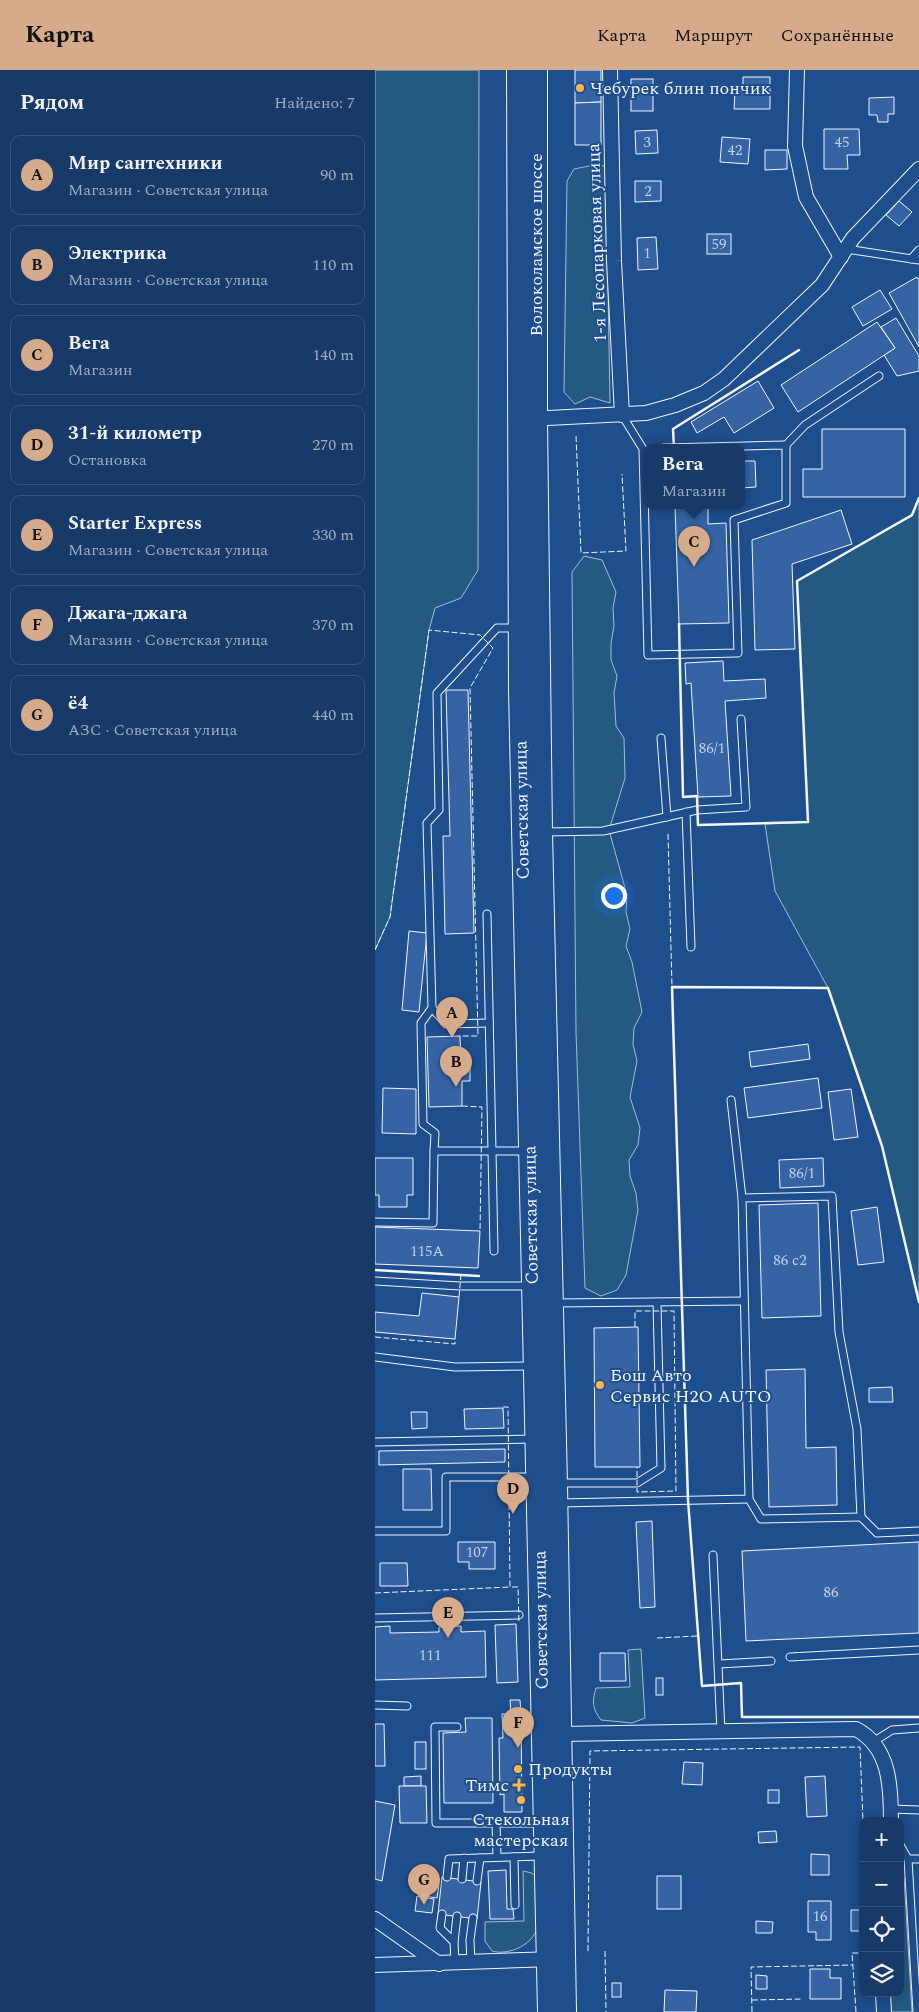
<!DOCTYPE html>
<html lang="ru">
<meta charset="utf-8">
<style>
body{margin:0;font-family:Spectral,serif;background:#20416f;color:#f1f3f6}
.controls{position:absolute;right:15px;bottom:15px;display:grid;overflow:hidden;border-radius:10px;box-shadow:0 2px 12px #0003}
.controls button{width:45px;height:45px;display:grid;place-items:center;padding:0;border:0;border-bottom:1px solid #36547d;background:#173a69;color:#f1f3f6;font:25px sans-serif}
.you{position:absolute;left:238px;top:825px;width:18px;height:18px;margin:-12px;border:4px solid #fff;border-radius:50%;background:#1a73e8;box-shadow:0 0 0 8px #1a73e833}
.badge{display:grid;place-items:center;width:32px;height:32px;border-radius:50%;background:#d6ab8b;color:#111;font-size:16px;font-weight:700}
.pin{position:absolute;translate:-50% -41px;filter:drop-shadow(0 1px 2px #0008)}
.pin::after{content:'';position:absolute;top:26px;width:18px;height:15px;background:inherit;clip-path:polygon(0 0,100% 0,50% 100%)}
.popup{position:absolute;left:268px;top:374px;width:102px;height:65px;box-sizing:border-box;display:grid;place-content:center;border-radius:10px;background:#173a69;filter:drop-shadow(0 1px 4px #0005);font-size:16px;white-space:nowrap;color:#9eadc0}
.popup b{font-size:19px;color:#f1f3f6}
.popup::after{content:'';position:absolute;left:50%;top:100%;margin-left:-10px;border:10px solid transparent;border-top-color:#173a69}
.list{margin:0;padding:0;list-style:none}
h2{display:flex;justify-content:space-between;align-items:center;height:65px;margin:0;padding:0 20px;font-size:21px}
h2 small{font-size:16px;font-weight:400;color:#9eadc0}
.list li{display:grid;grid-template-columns:32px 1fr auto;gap:15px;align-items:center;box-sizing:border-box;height:80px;margin:0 10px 10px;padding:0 10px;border:1px solid #36547d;border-radius:10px}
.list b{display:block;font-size:19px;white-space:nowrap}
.list p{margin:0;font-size:16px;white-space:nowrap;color:#9eadc0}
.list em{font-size:16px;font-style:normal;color:#9eadc0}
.icon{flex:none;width:28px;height:28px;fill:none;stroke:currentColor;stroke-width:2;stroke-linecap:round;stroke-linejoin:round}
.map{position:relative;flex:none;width:544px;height:1942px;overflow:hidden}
header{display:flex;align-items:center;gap:30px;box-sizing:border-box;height:70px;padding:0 25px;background:#d6ab8b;color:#111}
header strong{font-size:24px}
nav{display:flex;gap:28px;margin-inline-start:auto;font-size:18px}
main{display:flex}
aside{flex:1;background:#173a69}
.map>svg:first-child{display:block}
</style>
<header>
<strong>Карта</strong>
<nav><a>Карта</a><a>Маршрут</a><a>Сохранённые</a></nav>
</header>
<main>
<aside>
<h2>Рядом<small>Найдено: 7</small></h2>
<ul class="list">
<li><span class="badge">A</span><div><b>Мир сантехники</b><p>Магазин · Советская улица</p></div><em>90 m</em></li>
<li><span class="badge">B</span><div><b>Электрика</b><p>Магазин · Советская улица</p></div><em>110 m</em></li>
<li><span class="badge">C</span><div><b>Вега</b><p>Магазин</p></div><em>140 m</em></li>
<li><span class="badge">D</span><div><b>31-й километр</b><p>Остановка</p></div><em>270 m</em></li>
<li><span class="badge">E</span><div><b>Starter Express</b><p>Магазин · Советская улица</p></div><em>330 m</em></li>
<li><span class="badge">F</span><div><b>Джага-джага</b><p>Магазин · Советская улица</p></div><em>370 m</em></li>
<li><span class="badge">G</span><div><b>ё4</b><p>АЗС · Советская улица</p></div><em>440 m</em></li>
</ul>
</aside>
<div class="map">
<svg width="544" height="1942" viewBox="0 0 544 1942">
<rect width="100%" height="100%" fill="#1f4e8c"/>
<g fill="#245a82" stroke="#a8bbd7">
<polygon points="0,0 104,0 103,500 86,528 60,538 54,560 15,847 0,880"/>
<polygon points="219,95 231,96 235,333 215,327 200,334 189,322 192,111 199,99"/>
<polygon points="544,428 544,1232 507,1076 453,918 400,821 390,754 433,752 422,511 537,446"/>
<polygon points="209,486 227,490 241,522 238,538 239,556 236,573 236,590 242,606 239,623 241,656 249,668 250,708 234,760 252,825 251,842 255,859 251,876 257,892 267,942 259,958 258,974 262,991 255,1027 265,1058 263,1075 254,1090 255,1106 261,1123 263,1140 251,1205 242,1220 226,1226 210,1218 201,962 197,502"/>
<path d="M266,1579L270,1648L257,1653L226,1650C217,1639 217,1631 221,1618L255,1617L253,1580Z"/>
<path d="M148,1801L157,1803L161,1807C161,1822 165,1839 163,1854C161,1874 134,1886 117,1881L110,1871V1852L149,1851Z"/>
<polygon points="529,1807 537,1942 514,1942 513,1923 525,1923 525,1808"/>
</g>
<g fill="#3563a3" stroke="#f2f6ff">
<polygon points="200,0 226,0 226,32 200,33"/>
<polygon points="368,7 395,7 395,39 359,39 360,21 368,21"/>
<rect x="256" y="9" width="22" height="32"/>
<polygon points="519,27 519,44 513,44 513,52 503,52 502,45 494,45 494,28"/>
<polygon points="226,32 226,75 200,75 200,33"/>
<polygon points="449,59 484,59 485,85 472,85 473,99 449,99"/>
<polygon points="282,60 283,83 261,84 260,61"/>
<polygon points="347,67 375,69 373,94 345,92"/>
<polygon points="390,80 412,80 412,99 390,100"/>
<polygon points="260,111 286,111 286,131 260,132"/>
<polygon points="524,131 537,142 524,156 511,145"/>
<rect x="332" y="164" width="24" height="20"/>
<polygon points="281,167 283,199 263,200 262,168"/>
<polygon points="542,207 544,210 544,277 514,223"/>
<polygon points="505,220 517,239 488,256 477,237"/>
<polygon points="521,248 544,286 544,301 522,306 509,285 520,278 506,257"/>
<polygon points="502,252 520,278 423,342 406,315"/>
<polygon points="383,311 399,338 359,363 349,347 322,363 316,352"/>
<polygon points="447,359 530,359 530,427 428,427 428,399 447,399"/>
<polygon points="366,391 380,391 381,417 366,418"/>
<polygon points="300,436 333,436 333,454 351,453 354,553 304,554"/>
<polygon points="466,440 477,474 417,494 420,579 380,580 377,470"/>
<polygon points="348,591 349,611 390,609 391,628 350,631 356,726 323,727 316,613 311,614 310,593"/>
<polygon points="71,620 93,620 99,863 70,864 68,766 75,766"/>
<polygon points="34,861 52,863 44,942 27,940"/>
<polygon points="85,966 86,994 95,994 95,1011 87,1011 87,1036 54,1037 52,967"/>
<polygon points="433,974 435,989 376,997 374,982"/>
<polygon points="443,1008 447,1038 373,1048 369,1018"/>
<polygon points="8,1018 41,1019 41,1064 7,1063"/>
<polygon points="476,1019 483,1067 459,1070 453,1022"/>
<polygon points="0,1088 38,1088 38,1125 32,1125 32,1137 4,1137 4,1125 0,1125"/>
<polygon points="448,1088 449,1116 405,1118 404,1090"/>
<polygon points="443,1133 446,1246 387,1248 384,1135"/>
<polygon points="502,1137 509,1192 483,1195 476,1141"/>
<polygon points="0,1157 105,1161 103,1198 0,1194"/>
<polygon points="47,1223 84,1227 80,1269 0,1262 0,1242 44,1246"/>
<polygon points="263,1257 265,1397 220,1397 219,1258"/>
<polygon points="430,1299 431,1378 461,1377 462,1435 394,1437 391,1300"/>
<polygon points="517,1317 518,1332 494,1332 494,1318"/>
<polygon points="128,1338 129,1358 90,1359 89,1339"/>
<polygon points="36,1342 52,1342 52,1358 37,1359"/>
<polygon points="130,1379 130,1392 4,1395 4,1381"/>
<polygon points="28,1399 56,1399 57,1440 28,1440"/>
<polygon points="277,1451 280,1537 265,1538 261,1452"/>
<polygon points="83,1472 120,1472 120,1499 94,1499 94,1492 83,1492"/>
<polygon points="544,1472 544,1563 371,1571 367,1481"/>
<polygon points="5,1493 32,1493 33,1516 5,1516"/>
<polygon points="141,1554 143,1612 122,1613 120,1555"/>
<polygon points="15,1556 15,1563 64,1562 64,1557 86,1556 86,1562 110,1561 111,1607 0,1610 0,1557"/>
<polygon points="225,1583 250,1583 251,1611 225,1611"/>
<rect x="281" y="1608" width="7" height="17"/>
<polygon points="135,1630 145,1630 146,1644 136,1644"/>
<polygon points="127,1644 146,1644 147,1742 129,1742 129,1724 125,1725 124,1668 128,1668"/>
<polygon points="90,1648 117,1648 118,1733 69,1733 68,1663 91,1662"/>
<polygon points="0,1654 9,1654 10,1696 0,1696"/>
<rect x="40" y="1672" width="11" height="27"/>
<polygon points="309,1692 328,1693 327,1715 307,1714"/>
<polygon points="46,1706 46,1716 29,1716 29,1707"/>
<polygon points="450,1706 452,1746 432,1747 430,1707"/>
<polygon points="24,1716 51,1716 52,1753 25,1753"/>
<rect x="393" y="1720" width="11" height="13"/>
<polygon points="0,1731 20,1735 7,1811 0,1809"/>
<polygon points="401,1761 402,1772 384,1773 383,1762"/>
<polygon points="436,1784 454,1785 454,1805 436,1805"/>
<polygon points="131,1800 132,1839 138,1839 139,1849 115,1849 113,1801"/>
<rect x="282" y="1806" width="24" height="33"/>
<polygon points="67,1807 106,1812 102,1849 63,1844"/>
<polygon points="50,1814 64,1815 62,1828 49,1826"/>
<polygon points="42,1826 59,1829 57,1843 40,1841"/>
<polygon points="433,1831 456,1831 456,1870 441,1870 441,1862 433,1862"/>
<polygon points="476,1840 488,1840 487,1861 476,1861"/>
<polygon points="381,1851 398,1852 397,1863 381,1863"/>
<polygon points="435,1899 455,1899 455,1908 466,1908 466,1929 435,1929"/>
<polygon points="381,1905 392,1906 392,1919 381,1919"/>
<rect x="237" y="1913" width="9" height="14"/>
<polygon points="290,1920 322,1921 321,1942 289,1942"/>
</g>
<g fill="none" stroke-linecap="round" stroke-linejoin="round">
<g stroke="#f2f6ff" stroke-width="9">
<g id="lane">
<polyline points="471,179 544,190"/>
<polyline points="536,189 544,180"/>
<polyline points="247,345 268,379 273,585 363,583 359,450 411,433 411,375 289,378"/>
<polyline points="411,375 430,355 504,306"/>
<polyline points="286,668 292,747"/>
<polyline points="311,742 316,877"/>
<polyline points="169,762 228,761 322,740 371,737 366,649"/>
<polyline points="112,844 117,1081 59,1081 60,1063 48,1054 46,953 57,938 52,753 64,740 62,623 122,558 141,558"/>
<polyline points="57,938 71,954 114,953"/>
<polyline points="356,1030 367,1128"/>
<polyline points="0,1152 58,1153 59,1081"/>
<polyline points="119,1181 117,1081 152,1081"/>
<polyline points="0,1211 85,1216 155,1216"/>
<polyline points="180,1233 369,1231"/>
<polyline points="0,1287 80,1297 158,1296"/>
<polyline points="0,1372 159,1369"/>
<polyline points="184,1413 262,1413 286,1398 282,1232"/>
<polyline points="374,1429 386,1449 486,1447"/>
<polyline points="184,1433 374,1429 367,1128 457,1126 464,1262 482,1359 486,1447 502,1463 544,1461"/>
<polyline points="1,1461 71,1461 71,1407 160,1407"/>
<polyline points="338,1485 346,1662"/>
<polyline points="0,1548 144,1545"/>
<polyline points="415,1587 544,1580"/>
<polyline points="344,1594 396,1591"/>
<polyline points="0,1635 32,1636"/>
<polyline points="82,1657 60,1657 61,1753 167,1753"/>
<polyline points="498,1672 517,1660 544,1658"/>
<polyline points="516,1739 544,1740"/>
<polyline points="121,1753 122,1787"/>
<polyline points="525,1775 533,1789 544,1789"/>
<polyline points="139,1787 140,1835"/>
<polyline points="533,1789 542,1942"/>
<polyline points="72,1807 74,1789 167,1786"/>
<polyline points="87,1809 89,1788"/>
<polyline points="102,1811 105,1788"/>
<polyline points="67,1844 65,1858 79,1872"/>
<polyline points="96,1892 95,1870 98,1848"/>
<polyline points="80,1893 79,1872 82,1846"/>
</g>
</g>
<g stroke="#f2f6ff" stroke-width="16">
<g id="street">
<polyline points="235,0 239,191 247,345"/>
<polyline points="422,0 420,76 431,127 466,187"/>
<polyline points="153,349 271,343 300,335 329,323 349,309 447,215 478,168 544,99"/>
<path d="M186,1664L481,1659C515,1677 516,1717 516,1751"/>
<polyline points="0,1849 64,1894"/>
<polyline points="0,1895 179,1889"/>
<polyline points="508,1923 509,1942"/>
</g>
</g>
<g stroke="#f2f6ff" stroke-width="24">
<g id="primary">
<polyline points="143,0 145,620 174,1942"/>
<polyline points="161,0 161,349 166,762 181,1414 190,1942"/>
</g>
</g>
<use href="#lane" stroke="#1f4e8c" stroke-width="7"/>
<use href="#street" stroke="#1f4e8c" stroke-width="14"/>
<use href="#primary" stroke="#1f4e8c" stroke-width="22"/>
<g stroke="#f2f6ff" stroke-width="1" stroke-dasharray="6 2.5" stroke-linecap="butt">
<polyline points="201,366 206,483 251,481 247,404"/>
<polyline points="293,764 297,917"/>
<polyline points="0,880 15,847 54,560 105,565 118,578 95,618 103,966 85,966"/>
<polyline points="87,1036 107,1037 105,1161"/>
<polyline points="84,1227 86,1204"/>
<polyline points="260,1257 260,1241 299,1241 301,1421 262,1422 262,1397"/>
<polyline points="0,1267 80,1274 80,1269"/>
<polyline points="128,1337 133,1337 135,1517 143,1517 144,1553"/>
<polyline points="0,1523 135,1517"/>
<polyline points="282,1568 323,1566"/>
<polyline points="213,1881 215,1681 485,1677 488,1751"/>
<polyline points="230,1881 231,1942"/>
<polyline points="377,1930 428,1929"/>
<polyline points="377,1942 376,1897 478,1895"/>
<polyline points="481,1942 477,1883 488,1883"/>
</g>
<g stroke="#f2f6ff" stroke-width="2.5">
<polyline points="299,378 298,359 424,280"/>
<polyline points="304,554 308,727 322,726 323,755 433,752 422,511 537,445 544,428"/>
<polyline points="0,1200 104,1206"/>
<polyline points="544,1232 507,1076 453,918 297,917 313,1430 327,1616 366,1613 367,1647 544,1647"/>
</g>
</g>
<g fill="#ffb74d" stroke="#1f4e8c" stroke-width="2">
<circle cx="205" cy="18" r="5"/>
<circle cx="225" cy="1315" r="5"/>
<circle cx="143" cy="1699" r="5"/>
<path d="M141.5 1707.5h5v5h5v5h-5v5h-5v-5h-5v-5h5z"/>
<circle cx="146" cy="1730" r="5"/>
</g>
<g text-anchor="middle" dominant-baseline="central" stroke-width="4" stroke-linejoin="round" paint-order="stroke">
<g font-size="15" fill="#c3d1e8">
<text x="272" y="72">3</text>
<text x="467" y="72">45</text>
<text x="360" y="80">42</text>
<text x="273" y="121">2</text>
<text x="344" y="174">59</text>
<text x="272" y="183">1</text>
<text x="337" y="678">86/1</text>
<text x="427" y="1103">86/1</text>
<text x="52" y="1181">115А</text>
<text x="415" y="1190">86 с2</text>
<text x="102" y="1482">107</text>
<text x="456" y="1522">86</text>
<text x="55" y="1585">111</text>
<text x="445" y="1846">16</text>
</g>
<g font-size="18" fill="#f2f6ff" stroke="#1f4e8c" text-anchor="start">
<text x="215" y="18">Чебурек блин пончик</text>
<text x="235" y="1305">Бош Авто<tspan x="235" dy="21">Сервис H2O AUTO</tspan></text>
<text x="153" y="1699">Продукты</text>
<text x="134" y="1715" text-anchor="end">Тимс</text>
<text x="146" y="1749" text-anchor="middle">Стекольная<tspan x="146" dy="21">мастерская</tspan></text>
</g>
<g font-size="18" fill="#f2f6ff" stroke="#1f4e8c">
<text transform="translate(222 173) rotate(-92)">1-я Лесопарковая улица</text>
<text transform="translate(161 175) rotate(-90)">Волоколамское шоссе</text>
<text transform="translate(147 740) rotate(-91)">Советская улица</text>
<text transform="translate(156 1145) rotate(-91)">Советская улица</text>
<text transform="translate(166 1550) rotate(-91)">Советская улица</text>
</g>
</g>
</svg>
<div class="controls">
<button>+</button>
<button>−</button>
<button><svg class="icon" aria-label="locate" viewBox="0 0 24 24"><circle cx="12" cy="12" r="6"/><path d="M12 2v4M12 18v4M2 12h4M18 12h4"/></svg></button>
<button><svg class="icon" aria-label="layers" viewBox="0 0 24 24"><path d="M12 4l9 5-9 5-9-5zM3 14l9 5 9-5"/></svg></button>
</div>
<div class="you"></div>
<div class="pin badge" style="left:77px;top:968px">A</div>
<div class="pin badge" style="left:81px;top:1017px">B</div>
<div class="pin badge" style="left:319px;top:497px">C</div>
<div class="popup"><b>Вега</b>Магазин</div>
<div class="pin badge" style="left:138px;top:1444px">D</div>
<div class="pin badge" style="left:73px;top:1568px">E</div>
<div class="pin badge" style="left:143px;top:1678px">F</div>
<div class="pin badge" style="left:49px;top:1835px">G</div>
</div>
</main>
